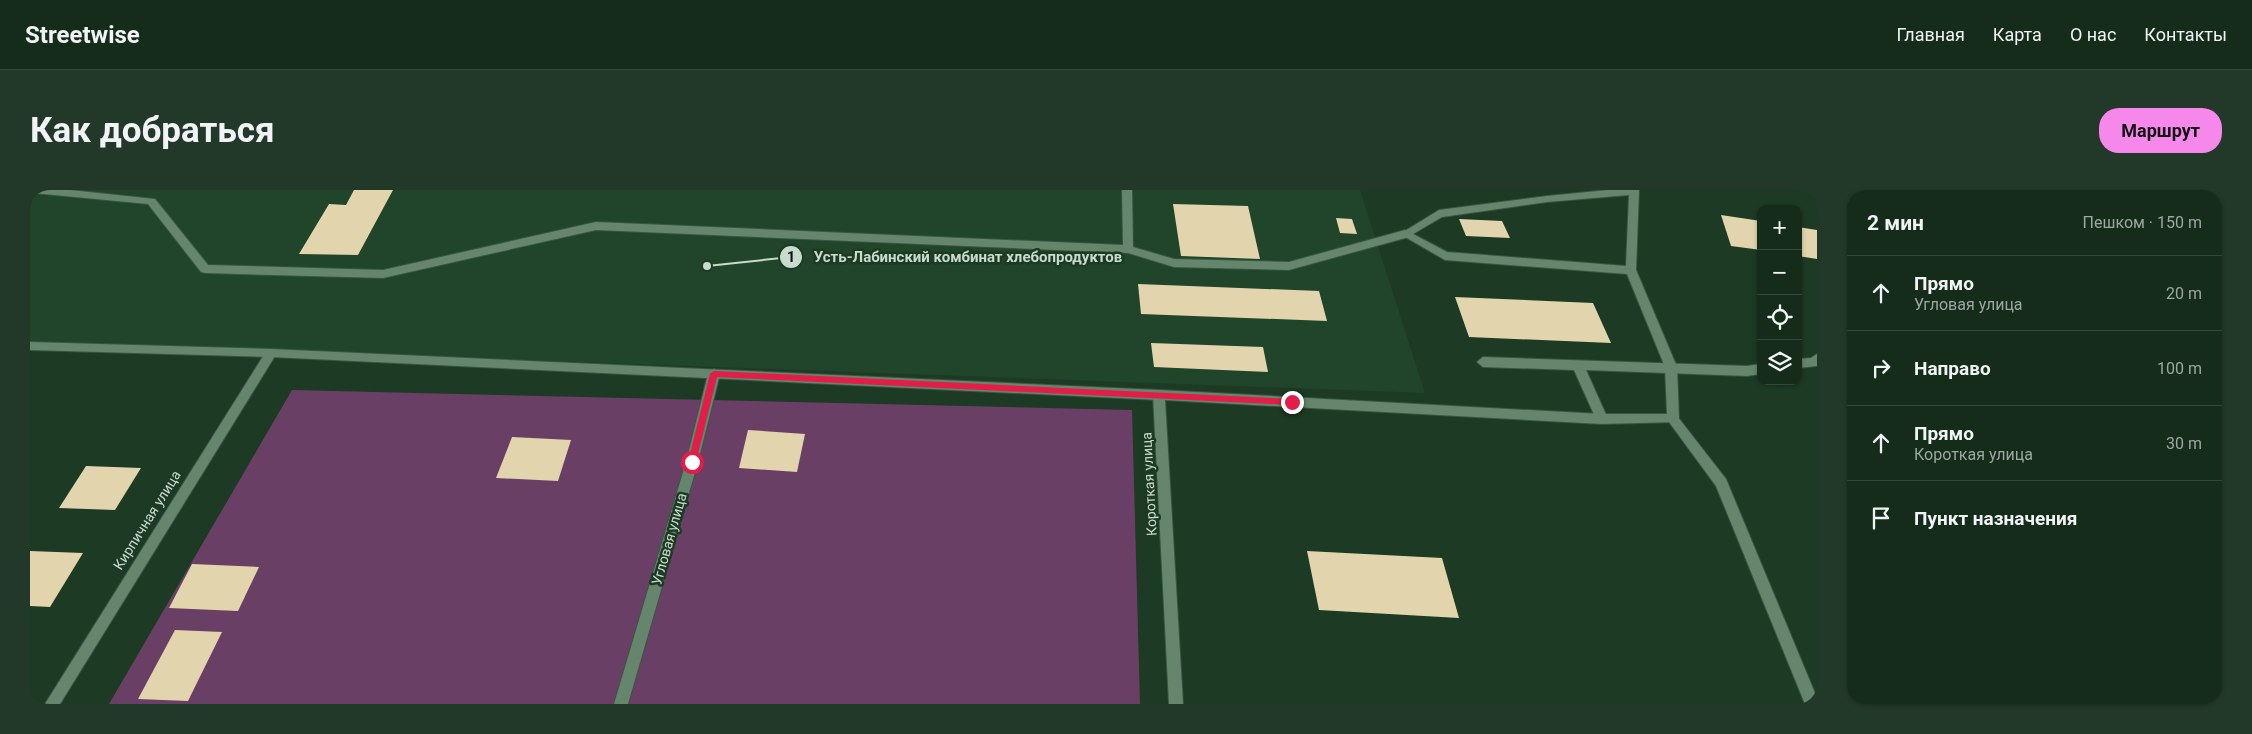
<!DOCTYPE html>
<html lang="ru">
<meta charset="utf-8">
<style>
body{margin:0;font-family:Roboto,sans-serif;background:#223828;color:#f1f3f6}
.controls{position:absolute;right:15px;top:15px;display:grid;overflow:hidden;border-radius:10px;box-shadow:0 1px 4px #0004}
.controls button{width:45px;height:45px;display:grid;place-items:center;padding:0;border:0;border-bottom:1px solid #34483a;background:#152c1b;color:#f1f3f6;font:25px sans-serif}
.stop{position:absolute;width:15px;height:15px;margin:-11px;border:4px solid #e11d48;border-radius:50%;background:#fff}
.stop.end{background:#e11d48;border-color:#fff;box-shadow:0 1px 5px #0008}
.list{margin:0;padding:0;list-style:none}
h2{display:flex;justify-content:space-between;align-items:center;height:65px;margin:0;padding:0 20px;font-size:21px}
h2 small{font-size:16px;font-weight:400;color:#9da7a3}
.list li{display:grid;grid-template-columns:32px 1fr auto;gap:15px;align-items:center;box-sizing:border-box;height:75px;padding:0 20px;border-top:1px solid #34483a}
.list b{display:block;font-size:19px;white-space:nowrap}
.list p{margin:0;font-size:16px;white-space:nowrap;color:#9da7a3}
.list em{font-size:16px;font-style:normal;color:#9da7a3}
.icon{flex:none;width:28px;height:28px;fill:none;stroke:currentColor;stroke-width:2;stroke-linecap:round;stroke-linejoin:round}
.map{position:relative;flex:none;width:1787px;height:514px;overflow:hidden;border-radius:20px}
header{display:flex;align-items:center;gap:30px;box-sizing:border-box;height:70px;padding:0 25px;background:#152c1b;border-bottom:1px solid #34483a}
header strong{font-size:24px}
nav{display:flex;gap:28px;margin-inline-start:auto;font-size:18px}
.intro{display:flex;align-items:center;justify-content:space-between;box-sizing:border-box;height:120px;padding:0 30px}
h1{margin:0;font-size:35px}
.button{padding:12px 22px;border-radius:20px;background:#f788eb;color:#111;font-size:18px;font-weight:700}
main{display:flex;gap:30px;padding:0 30px}
aside{flex:1;background:#152c1b;border-radius:20px;box-shadow:0 1px 4px #0004}
.map>svg:first-child{display:block}
</style>
<header>
<strong>Streetwise</strong>
<nav><a>Главная</a><a>Карта</a><a>О нас</a><a>Контакты</a></nav>
</header>
<div class="intro"><h1>Как добраться</h1><a class="button">Маршрут</a></div>
<main>
<div class="map">
<svg width="1787" height="514" viewBox="0 0 1787 514">
<rect width="100%" height="100%" fill="#1c3a24"/>
<polygon fill="#20452a" points="0,0 1330,0 1395,203 0,152"/>
<polygon fill="#6a3f65" points="262,200 1102,220 1110,514 79,514"/>
<g fill="#e2d5ae">
<polygon points="324,0 363,0 328,65 269,64 299,14 316,15"/>
<polygon points="1143,14 1218,16 1230,69 1151,66"/>
<polygon points="1691,25 1731,31 1731,60 1701,56"/>
<polygon points="1306,28 1322,29 1327,44 1310,43"/>
<polygon points="1429,29 1472,31 1480,48 1436,46"/>
<polygon points="1768,37 1787,40 1787,69 1768,66"/>
<polygon points="1108,94 1289,101 1297,131 1111,124"/>
<polygon points="1425,107 1563,113 1581,153 1439,147"/>
<polygon points="1121,153 1233,157 1238,182 1124,177"/>
<polygon points="718,240 775,244 767,282 709,278"/>
<polygon points="482,247 541,250 528,291 466,288"/>
<polygon points="56,276 111,278 85,320 29,318"/>
<polygon points="0,361 53,363 20,417 0,416"/>
<polygon points="1277,361 1412,368 1429,428 1289,420"/>
<polygon points="162,374 229,377 208,421 139,418"/>
<polygon points="145,440 192,442 158,511 108,509"/>
</g>
<g fill="none" stroke-linecap="round" stroke-linejoin="round">
<g stroke="#3a5543" stroke-width="2">
<g id="lane">
<polygon points="0,0 40,0 125,9 178,75 353,80 566,32 1093,55 1092,0 1102,0 1103,57 1144,69 1259,72 1375,40 1380,44 1379,47 1259,80 1144,77 1098,63 566,40 353,88 175,83 171,82 118,14 3,3 0,3"/>
<polygon points="0,152 241,159 1129,200 1135,205 1129,210 241,167 0,160"/>
<polygon points="1787,164 1787,176 1768,178 1768,169 1781,168"/>
<polygon points="1453,167 1717,176 1731,174 1731,184 1717,186 1556,180 1578,229 1576,232 1568,232 1566,229 1544,180 1453,177 1447,172"/>
<polygon points="1643,224 1647,226 1696,289 1787,508 1787,514 1775,514 1686,296 1639,232 1637,229 1639,226"/>
</g>
</g>
<g stroke="#3a5543" stroke-width="2">
<g id="street">
<path d="M1578,0H1609L1606,80L1647,177L1649,229L1647,232L1572,234L1135,210L1153,514H1139L1123,205L1125,202L1129,200L1572,224H1637L1635,177L1597,84L1415,70L1370,44L1409,20L1517,6ZM1599,5L1596,76L1417,62L1383,44L1412,27L1517,12Z"/>
<polygon points="241,159 245,160 247,163 245,166 30,514 15,514 237,160"/>
<polygon points="684,179 690,184 668,272 598,514 584,514 656,272 678,184"/>
</g>
</g>
<use href="#lane" fill="#65866c" fill-rule="evenodd"/>
<use href="#street" fill="#65866c" fill-rule="evenodd"/>
</g>
<polygon fill="#e11d48" points="684,181 1262,209 1266,212 1262,215 687,187 666,272 662,275 658,272 680,184"/>
<g text-anchor="middle" dominant-baseline="central" stroke-width="5" stroke-linejoin="round" paint-order="stroke">
<g font-size="14" fill="#c9dbcd" stroke="#1c3a24">
<text transform="translate(1119 294) rotate(-93)">Короткая улица</text>
<text transform="translate(117 330) rotate(-58)">Кирпичная улица</text>
<text transform="translate(639 349) rotate(-74)">Угловая улица</text>
</g>
</g>
<path fill="none" stroke="#c9dbcd" stroke-width="2" d="M677 76L761 67"/>
<g fill="#c9dbcd" stroke="#1c3a24" stroke-width="2">
<circle cx="677" cy="76" r="5"/>
<circle cx="761" cy="67" r="12"/>
</g>
<g font-size="15" text-anchor="middle" font-weight="bold" fill="#111">
<text x="761" y="72">1</text>
</g>
<g font-size="15" text-anchor="middle" font-weight="bold" fill="#c9dbcd" stroke="#1c3a24" stroke-width="5" stroke-linejoin="round" paint-order="stroke">
<text x="938" y="72">Усть-Лабинский комбинат хлебопродуктов</text>
</g>
</svg>
<div class="controls">
<button>+</button>
<button>−</button>
<button><svg class="icon" aria-label="locate" viewBox="0 0 24 24"><circle cx="12" cy="12" r="6"/><path d="M12 2v4M12 18v4M2 12h4M18 12h4"/></svg></button>
<button><svg class="icon" aria-label="layers" viewBox="0 0 24 24"><path d="M12 4l9 5-9 5-9-5zM3 14l9 5 9-5"/></svg></button>
</div>
<div class="stop" style="left:662px;top:272px"></div>
<div class="stop end" style="left:1262px;top:212px"></div>
</div>
<aside>
<h2>2 мин<small>Пешком · 150 m</small></h2>
<ul class="list">
<li><svg class="icon" aria-label="ahead" viewBox="0 0 24 24"><path d="M12 20V5M6 11l6-6 6 6"/></svg><div><b>Прямо</b><p>Угловая улица</p></div><em>20 m</em></li>
<li><svg class="icon" aria-label="right" viewBox="0 0 24 24"><path d="M7 20v-9h11M14 6l5 5-5 5"/></svg><div><b>Направо</b></div><em>100 m</em></li>
<li><svg class="icon" aria-label="ahead" viewBox="0 0 24 24"><path d="M12 20V5M6 11l6-6 6 6"/></svg><div><b>Прямо</b><p>Короткая улица</p></div><em>30 m</em></li>
<li><svg class="icon" aria-label="arrive" viewBox="0 0 24 24"><path d="M6 21V4h12l-3 4 3 4H6"/></svg><div><b>Пункт назначения</b></div></li>
</ul>
</aside>
</main>
